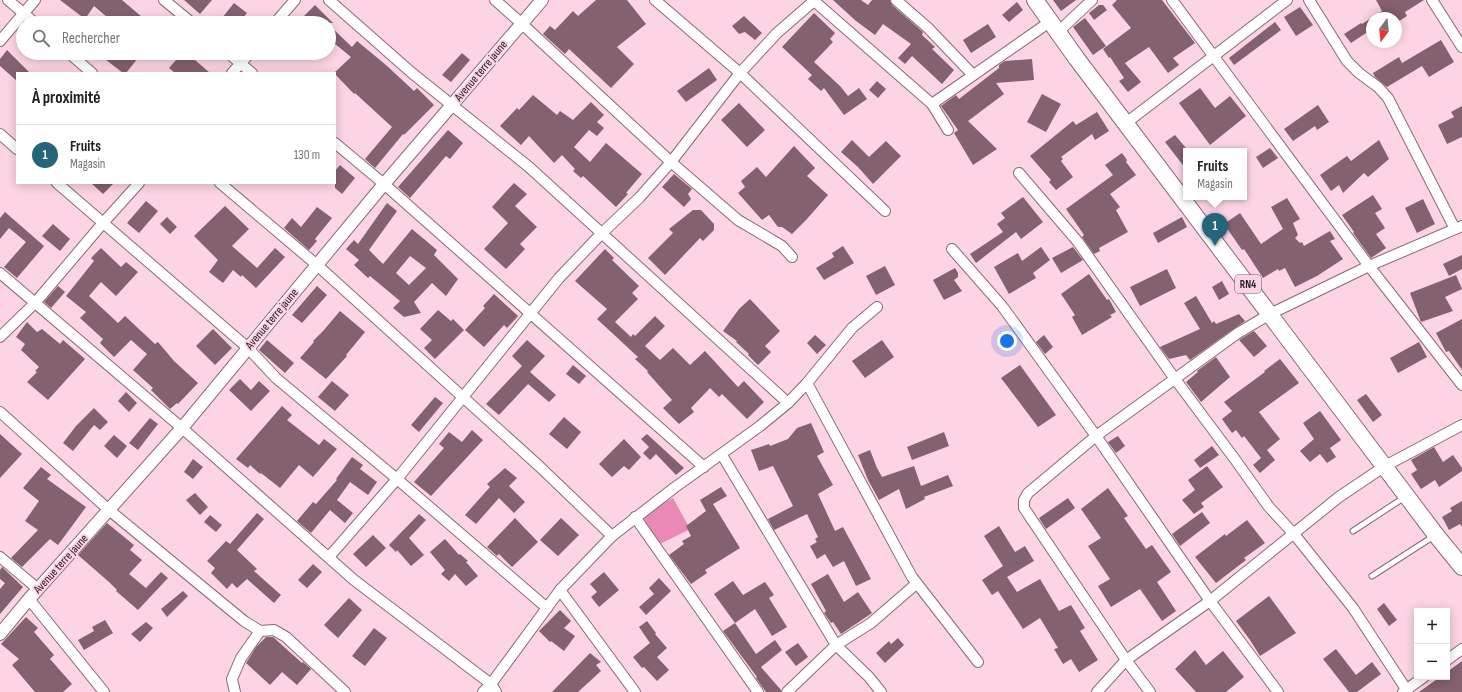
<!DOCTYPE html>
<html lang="fr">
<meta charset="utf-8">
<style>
body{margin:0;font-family:"Sofia Sans Condensed",sans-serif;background:#f6f6f6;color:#202124}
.controls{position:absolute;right:12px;bottom:12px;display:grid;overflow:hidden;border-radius:0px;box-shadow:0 2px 10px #0003}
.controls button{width:36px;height:36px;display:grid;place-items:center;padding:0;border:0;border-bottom:1px solid #e0e0e0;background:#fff;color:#202124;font:20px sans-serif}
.compass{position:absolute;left:1366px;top:12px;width:36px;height:36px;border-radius:50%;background:#fff;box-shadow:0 2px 10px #0003;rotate:195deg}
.you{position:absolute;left:1007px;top:341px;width:14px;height:14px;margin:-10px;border:3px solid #fff;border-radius:50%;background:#1a73e8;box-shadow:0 0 0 6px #1a73e833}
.badge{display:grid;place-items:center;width:26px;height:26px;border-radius:50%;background:#246579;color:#fff;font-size:13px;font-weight:700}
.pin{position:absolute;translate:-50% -33px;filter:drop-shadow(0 1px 2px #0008)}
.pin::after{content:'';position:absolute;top:21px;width:14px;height:12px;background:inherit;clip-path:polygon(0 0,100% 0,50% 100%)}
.popup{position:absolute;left:1183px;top:148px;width:64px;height:52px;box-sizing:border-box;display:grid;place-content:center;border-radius:0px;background:#fff;filter:drop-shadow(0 1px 3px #0005);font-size:13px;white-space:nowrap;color:#757577}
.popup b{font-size:15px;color:#202124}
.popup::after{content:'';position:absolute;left:50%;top:100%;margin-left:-8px;border:8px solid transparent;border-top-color:#fff}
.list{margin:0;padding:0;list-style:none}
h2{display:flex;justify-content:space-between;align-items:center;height:52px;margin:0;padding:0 16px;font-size:17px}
h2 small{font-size:13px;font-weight:400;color:#757577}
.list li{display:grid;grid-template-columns:26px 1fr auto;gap:12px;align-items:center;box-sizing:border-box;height:60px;padding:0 16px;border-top:1px solid #e0e0e0}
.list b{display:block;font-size:15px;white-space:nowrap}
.list p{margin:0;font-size:13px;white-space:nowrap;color:#757577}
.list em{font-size:13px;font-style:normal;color:#757577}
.icon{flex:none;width:22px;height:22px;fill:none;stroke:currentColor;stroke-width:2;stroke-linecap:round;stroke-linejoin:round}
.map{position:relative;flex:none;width:1462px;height:692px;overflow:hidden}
.search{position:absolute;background:#fff;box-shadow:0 2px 10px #0003;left:16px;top:16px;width:320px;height:44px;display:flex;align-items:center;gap:10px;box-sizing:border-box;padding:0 14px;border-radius:22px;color:#757577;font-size:15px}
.panel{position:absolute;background:#fff;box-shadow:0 2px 10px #0003;left:16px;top:72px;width:320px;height:112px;border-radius:0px}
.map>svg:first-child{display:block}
</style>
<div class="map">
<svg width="1462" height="692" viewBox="0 0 1462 692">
<rect width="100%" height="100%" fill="#fcd4e4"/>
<polygon fill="#e989b4" points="673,498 690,529 658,545 642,515"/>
<g fill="#846170" fill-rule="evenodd">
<polygon points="60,0 122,0 149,23 114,23 94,6 85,19"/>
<polygon points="184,0 212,0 200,14"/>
<polygon points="596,0 627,0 646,24 617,47 634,64 611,88 569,49 565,54 543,34 550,26 555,30 573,11 578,16"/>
<polygon points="833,0 861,0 868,5 872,0 890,0 892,5 923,32 922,35 935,47 932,49 954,70 942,84 912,56 905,64 898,58 911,44 883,24 875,35 856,21"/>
<polygon points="1053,0 1076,0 1061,11"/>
<polygon points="1117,0 1162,0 1195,43 1173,58 1179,65 1168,73 1149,47 1125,63 1141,82 1128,92 1119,81 1124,78 1110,57 1109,58 1103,49 1131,28 1112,5"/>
<polygon points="1376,0 1424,0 1405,12 1407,16 1396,23 1396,18 1372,18 1372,29 1351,43 1344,34 1361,23 1362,24 1382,11"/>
<polygon points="1017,2 1023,10 1009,22 1002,15"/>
<polygon points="234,3 247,13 239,23 218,23"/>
<polygon points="315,5 333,23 309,23 303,17"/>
<polygon points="1099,5 1103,5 1107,10 1094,20 1089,13"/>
<polygon points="1300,7 1313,25 1296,36 1284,17"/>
<polygon points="814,13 835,33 830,39 833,42 814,62 840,86 848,96 859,88 867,99 844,115 824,88 821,91 808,79 812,75 782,47"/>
<polygon points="744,16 762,33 755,40 745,32 739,34 732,26"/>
<polygon points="1085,18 1106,46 1093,55 1073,27"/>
<polygon points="1275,22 1281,30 1234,65 1229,58"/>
<polygon points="988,24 996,37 971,53 963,40"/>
<polygon points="329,25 352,47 357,41 386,65 414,91 417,88 434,105 404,135 403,134 375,168 365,159 392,127 355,93 354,94 335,74 334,73 351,57 334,43 329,49"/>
<polygon points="1441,40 1454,62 1429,77 1422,66 1387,87 1375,77 1373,73 1399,57 1402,63"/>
<polygon points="7,50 30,73 17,73 17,81 0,66 0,59"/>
<polygon points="97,53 142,53 126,73 123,73"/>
<polygon points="182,53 187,53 210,73 175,73 169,68"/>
<polygon points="462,53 470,60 451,82 442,75"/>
<polygon points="1032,59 1034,80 996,83 1004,94 968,121 997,149 973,165 954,133 958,130 941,106 956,95 959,99 999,68 999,65 1005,61"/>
<polygon points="709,68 717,80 686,102 677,91"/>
<polygon points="877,81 886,89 878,98 869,90"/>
<polygon points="1200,88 1215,108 1230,96 1246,116 1210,145 1179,103"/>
<polygon points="1042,94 1061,104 1046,132 1027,122"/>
<polygon points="533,95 557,115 560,111 573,120 591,102 604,115 597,122 604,128 597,136 589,130 574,147 590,162 606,143 642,174 626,193 628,194 616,207 583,176 581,178 573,171 575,169 562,155 554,163 529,136 521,145 500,126 517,108 519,110"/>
<polygon points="739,103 765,130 747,147 721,120"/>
<polygon points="1318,105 1329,122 1317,130 1315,126 1293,141 1284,129"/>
<polygon points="1462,106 1462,137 1447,144 1438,125 1454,117 1451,112"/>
<polygon points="1097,112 1109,131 1095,140 1092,134 1061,157 1063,159 1061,161 1073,177 1056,190 1049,182 1051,180 1030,156 1073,121 1076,125"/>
<polygon points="448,130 463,143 450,159 446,156 410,198 398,187"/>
<polygon points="1175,135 1186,148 1186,169 1165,142"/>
<polygon points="852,140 869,157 886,141 901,156 873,184 858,167 841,152"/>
<polygon points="1379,140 1389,159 1368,177 1364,173 1343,193 1339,185 1331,191 1320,175 1347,156 1351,161"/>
<polygon points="794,146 815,168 807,176 828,195 807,219 792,234 782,227 778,227 769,215 762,220 738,193 745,187 741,181 757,167 766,177"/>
<polygon points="1270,148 1278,158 1263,168 1256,157"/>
<polygon points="1122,153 1127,160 1126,162 1136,175 1110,194 1120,207 1116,210 1128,232 1099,248 1100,251 1094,254 1082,237 1084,235 1078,226 1066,209 1113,175 1105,165"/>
<polygon points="340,165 355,178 342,194 335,188 335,171"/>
<polygon points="674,174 692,189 688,194 691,199 684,207 662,187"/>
<polygon points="91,183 114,183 103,194"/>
<polygon points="514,183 527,194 515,206 537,227 520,244 525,249 506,269 484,249 508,223 492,207"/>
<polygon points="1373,195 1382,209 1375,213 1385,228 1376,234 1386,248 1371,258 1353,233 1354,232 1342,215"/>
<polygon points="1023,197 1043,222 1021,239 1016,232 976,263 970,254 1003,232 997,224 1005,218 1001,213"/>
<polygon points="1287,198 1300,219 1293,223 1298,235 1295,238 1300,243 1302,242 1304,246 1330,231 1335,239 1330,241 1343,259 1317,276 1295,287 1285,268 1279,271 1278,269 1263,278 1244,249 1242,250 1224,224 1240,213 1261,244 1283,229 1271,207"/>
<polygon points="1423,199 1435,224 1417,233 1405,208"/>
<polygon points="146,201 158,211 139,233 127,223"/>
<path d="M387,203L397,211L369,250L383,264L412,229L437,250L434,255L458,279L446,296L432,283L414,302L421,313L404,317L393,308L400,301L370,276L368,278L354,265L359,260L346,249L354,240L358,244ZM410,256L426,268L409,285L396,273Z"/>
<polygon points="225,206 249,229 232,246 257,268 275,248 285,257 256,288 242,275 241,277 233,270 223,283 209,272 218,260 194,236"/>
<polygon points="317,207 332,218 315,239 317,241 309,250 284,228 292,218 301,227"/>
<polygon points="693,210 701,210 714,224 714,230 703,241 700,238 665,275 648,258 673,233 669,229"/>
<polygon points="5,212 44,246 17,278 4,267 26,242 9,228 0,239 0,218"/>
<polygon points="167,217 177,227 170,234 160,224"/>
<polygon points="1182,217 1187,227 1158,243 1153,233"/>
<polygon points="53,224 70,239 60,251 42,236"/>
<polygon points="843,246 854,263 824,280 816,268 834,257 832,253"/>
<polygon points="1041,247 1050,260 1033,273 1036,278 1009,294 994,267 1018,253 1022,261"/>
<polygon points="1073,247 1083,260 1061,273 1052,258"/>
<polygon points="101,248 121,267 126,262 138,272 116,296 101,282 89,296 118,323 125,316 155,344 158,342 174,361 198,383 178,404 177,403 170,409 151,390 153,388 133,370 147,354 131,340 114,357 100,343 103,339 80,318 86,312 66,296 94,261 91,258"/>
<polygon points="605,249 614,258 612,260 639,286 632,293 638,299 615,322 631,337 633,334 635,336 655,316 665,326 645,346 660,360 673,348 690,365 705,351 738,387 744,381 764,402 747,419 722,394 719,397 710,388 691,408 694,412 679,424 663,408 672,400 647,372 648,371 635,359 638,357 597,319 607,309 575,281"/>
<polygon points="1462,255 1462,269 1449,276 1443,264"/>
<polygon points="885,266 895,285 876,295 866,276"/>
<polygon points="955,268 958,273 958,277 954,280 962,291 944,300 933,280"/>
<polygon points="1167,269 1176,288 1140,306 1130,287"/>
<polygon points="1089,274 1107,300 1109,299 1116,312 1110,315 1112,317 1082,335 1072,317 1075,315 1061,294"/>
<polygon points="1456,275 1462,289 1445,297 1453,311 1421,322 1410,293"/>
<polygon points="1222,281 1229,294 1219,300 1212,287"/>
<polygon points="58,286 65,292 51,308 44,302"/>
<polygon points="317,286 327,295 302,323 292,315"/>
<polygon points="494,294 518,316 507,328 504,325 484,347 465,330 485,308 483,306"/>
<polygon points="1196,296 1212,323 1214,321 1216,324 1239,314 1245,321 1190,360 1186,355 1169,359 1160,347 1200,329 1184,303"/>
<polygon points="750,299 780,331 765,346 771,352 758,365 748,355 749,354 736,342 737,341 723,331 739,309"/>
<polygon points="438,310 451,321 453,319 464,330 435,359 424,348 432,340 420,329"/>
<polygon points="340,311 365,332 346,355 347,356 326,379 300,358 314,342 313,341 324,330"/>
<polygon points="1462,319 1462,370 1449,351 1446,352 1436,333"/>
<polygon points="27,322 37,332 42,329 60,344 63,340 85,359 48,400 27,382 37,372 35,371 39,367 21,350 25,344 16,337"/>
<polygon points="213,329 232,348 215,365 196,346"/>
<polygon points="1254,331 1267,346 1254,357 1239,340"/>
<polygon points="815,335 826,345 817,354 807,343"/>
<polygon points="1044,335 1053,347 1045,354 1036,342"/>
<polygon points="267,340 294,363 285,373 259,350"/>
<polygon points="527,340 545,356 530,372 556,395 549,402 528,384 499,415 486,404 522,366 512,356"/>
<polygon points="882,340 894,357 865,378 852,361"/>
<polygon points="1419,342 1427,357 1398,373 1390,358"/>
<polygon points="1216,357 1230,377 1201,402 1186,382 1198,372 1197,371"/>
<polygon points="1280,359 1299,383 1259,412 1280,439 1267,450 1275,460 1260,473 1253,465 1261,458 1244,436 1242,438 1236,430 1232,433 1222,419 1232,411 1224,402 1265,372 1264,371"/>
<polygon points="573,365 586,376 579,384 566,374"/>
<polygon points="1020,365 1056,415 1038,427 1001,378"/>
<polygon points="240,379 251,390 259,381 270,391 251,411 229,390"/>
<polygon points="332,381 349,395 335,411 318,397"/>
<polygon points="126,392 137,403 129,412 118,401"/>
<polygon points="1366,394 1382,415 1373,422 1357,400"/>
<polygon points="435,397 443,403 419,432 411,425"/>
<polygon points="282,406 292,415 287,420 319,445 324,439 337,449 313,477 299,465 280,488 261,473 260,474 250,465 248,468 236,459"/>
<polygon points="94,408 108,422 100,430 94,425 73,451 63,443 76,426"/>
<polygon points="1320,411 1341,440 1330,448 1336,457 1327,463 1320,454 1310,462 1300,451 1314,439 1303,423"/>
<polygon points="564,417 581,432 567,449 549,434"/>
<polygon points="150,418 158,424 138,450 129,443"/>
<polygon points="811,423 824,452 817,456 833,485 818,494 835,531 843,527 871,579 856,586 844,561 833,567 825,554 817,559 810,546 817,542 815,539 818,537 807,514 774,530 768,519 793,506 773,466 759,471 751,450 769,444 770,446 788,439 797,428"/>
<polygon points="472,430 483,440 431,496 414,482 444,448 439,444 449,432 462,442"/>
<polygon points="944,432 949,446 912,460 907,447"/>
<polygon points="0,434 22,454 0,478"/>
<polygon points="647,434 684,468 676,475 656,454 650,460 643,453 649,447 641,439"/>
<polygon points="114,435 127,446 117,458 104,446"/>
<polygon points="1118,436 1125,446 1116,453 1108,442"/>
<polygon points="624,439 641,457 629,470 624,466 612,477 599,464"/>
<polygon points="1212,446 1219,455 1200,468 1194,460"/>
<polygon points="1434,447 1443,462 1453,455 1462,468 1462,471 1439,487 1435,480 1421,489 1411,474 1417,470 1411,460"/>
<polygon points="870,450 877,468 882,477 914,466 921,486 948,475 953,486 924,497 925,499 906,509 899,489 879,500 868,480 858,455"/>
<polygon points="352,457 363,465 360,469 377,482 368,495 350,482 337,500 353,513 345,523 330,510 311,533 297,521 313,502 316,504 337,480 336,479"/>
<polygon points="193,459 203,467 193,479 184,472"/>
<polygon points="1207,466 1223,487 1201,503 1204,507 1194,514 1182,500 1195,490 1188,480"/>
<polygon points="41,467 51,475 47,479 86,507 58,545 50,539 22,567 11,558 38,530 25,521 39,501 23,488"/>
<polygon points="505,468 517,478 509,486 525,502 514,513 499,498 476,524 465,515 490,487 487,484"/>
<polygon points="721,487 727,496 713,504 740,548 705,570 707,573 691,584 669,555 684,544 682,541 691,536 686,526 706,511 700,500"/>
<polygon points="1108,488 1128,516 1124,518 1146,549 1152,545 1171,572 1157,582 1176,611 1162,621 1140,589 1111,607 1098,586 1110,579 1088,546 1101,538 1081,509"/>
<polygon points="195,493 208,507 200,515 186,500"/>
<polygon points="1068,498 1075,508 1046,529 1039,518"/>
<polygon points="1462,501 1462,527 1460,524 1449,530 1442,517 1452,511 1450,508"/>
<polygon points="1202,512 1210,523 1180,546 1172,534"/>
<polygon points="257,513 264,519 237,550 257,569 254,571 281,595 274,603 247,579 237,588 232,583 227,589 211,573 215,568 207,561 226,541 230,544"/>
<polygon points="419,514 426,520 409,538 424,555 411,566 397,550 396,552 389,545"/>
<polygon points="210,515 222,525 216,532 204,522"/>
<polygon points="515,518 538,542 512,567 499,554 497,556 487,547"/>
<polygon points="561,518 579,535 558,556 540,540"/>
<polygon points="1247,520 1265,543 1244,558 1246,560 1216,583 1195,557 1225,534 1226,536"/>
<polygon points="107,523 134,545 130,550 142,560 129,574 146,588 161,572 168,578 138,610 116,591 117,590 109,582 78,555"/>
<polygon points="999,526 1015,552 1025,546 1034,561 1007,577 1017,592 1040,579 1059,611 1071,605 1085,628 1080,631 1098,660 1079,672 1071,659 1063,664 1054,649 1058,648 1040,618 1023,629 998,591 992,595 982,580 1003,566 984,536"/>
<polygon points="373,535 386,548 366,567 353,554"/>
<polygon points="445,539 459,555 460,554 468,561 466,562 478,576 466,586 455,574 449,581 441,574 445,570 430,552"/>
<polygon points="313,564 322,572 307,588 298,580"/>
<polygon points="2,567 23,587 0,614 0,589 5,583 0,579 0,570"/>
<polygon points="604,572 619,590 599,607 591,597 597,592 590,584"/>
<polygon points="828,574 844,602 858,592 872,613 841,634 833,622 831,623 824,613 826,611 811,584"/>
<polygon points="659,578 671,591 646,615 639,607 654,594 649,588"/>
<polygon points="733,581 743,595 765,582 774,595 769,598 787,627 772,636 755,609 735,623 714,594"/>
<polygon points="183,591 188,596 167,617 161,609"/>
<polygon points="1269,596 1296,633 1260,656 1250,640 1236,621"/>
<polygon points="349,598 362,610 338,638 324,625"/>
<polygon points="1384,603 1397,620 1389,626 1377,609"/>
<polygon points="560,610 571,621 564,628 575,636 564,651 551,641 550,642 539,631"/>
<polygon points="26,617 38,628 34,632 54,655 50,659 72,684 63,692 35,692 12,665 19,659 1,644"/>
<polygon points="105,620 113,633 84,650 78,640 94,631 92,627"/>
<polygon points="647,621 656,633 655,634 667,648 657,657 669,670 657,681 644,667 642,668 633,657 650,643 639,627"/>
<polygon points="146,622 153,628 140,642 131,634"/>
<polygon points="735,623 756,654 775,640 782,650 761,667 781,690 781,692 766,692 756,678 757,677 723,631"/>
<polygon points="374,628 387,638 365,666 352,656"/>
<polygon points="266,637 273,637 302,663 303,662 311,669 297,685 282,672 270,685 246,663 256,647"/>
<polygon points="898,638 904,645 885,663 876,653 889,641 891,644"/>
<polygon points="798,643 808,657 796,666 785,652"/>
<polygon points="1336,649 1356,675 1372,662 1381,674 1357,692 1349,692 1323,659"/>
<polygon points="1195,650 1206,665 1223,651 1244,677 1226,692 1196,692 1175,669"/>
<polygon points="590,653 601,662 596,665 601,671 578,692 552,692"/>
<polygon points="1462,661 1462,692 1419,692 1440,677 1447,677 1447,672"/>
</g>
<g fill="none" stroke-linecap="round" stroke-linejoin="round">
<g stroke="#8c6977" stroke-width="7">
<g id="service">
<polyline points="1353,531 1405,497"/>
<polyline points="1372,576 1434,536"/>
</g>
</g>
<g stroke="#8c6977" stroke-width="12">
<g id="minor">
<polyline points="8,0 35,23"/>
<polyline points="164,0 192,23"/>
<polyline points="329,0 412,73 529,167 788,403"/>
<polyline points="495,0 521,23 671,162 738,220 782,246 792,257"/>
<polyline points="655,0 740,73 885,211"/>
<polyline points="813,0 932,104 948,130"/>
<polyline points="896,0 927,27 973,75"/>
<polyline points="1172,0 1369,266 1462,385"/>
<polyline points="1309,0 1347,61 1359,73 1378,87 1388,98 1455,229"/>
<polyline points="1432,0 1462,47"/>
<polyline points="275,23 295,0"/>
<polyline points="1058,32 1092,0"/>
<polyline points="0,41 35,0"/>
<polyline points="69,53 92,73"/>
<polyline points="228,53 252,73"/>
<polyline points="232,73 250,53"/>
<polyline points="932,104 1051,21"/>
<polyline points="1126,123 1287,0"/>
<polyline points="0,134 17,149"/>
<polyline points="335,143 384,184 704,467"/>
<polyline points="1019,173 1078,242 1175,379 1234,458 1269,507 1294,534 1353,608 1408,692"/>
<polyline points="57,183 248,348 276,378 397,479 547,608"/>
<polyline points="220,183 317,265 539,466 612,536"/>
<polyline points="952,249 1002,306 1096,436 1210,601 1278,692"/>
<polyline points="0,273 182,428 354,580 491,684 496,692"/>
<polyline points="0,337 35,303 103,223 139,183"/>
<polyline points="807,383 912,577 978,662"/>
<polyline points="0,412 109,510 244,621 260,631 274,630 286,637 345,692"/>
<polyline points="722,455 836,645 869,677 881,692"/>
<polyline points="635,517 758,692"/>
<polyline points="0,557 38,589"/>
<polyline points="329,557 397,479 559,278 601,234 639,198 671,162 740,73 777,33 815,0"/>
<polyline points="560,590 635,692"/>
<polyline points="29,599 104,692"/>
<polyline points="1447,660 1462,649"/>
<polyline points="235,692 232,679 241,658 260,631"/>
<polyline points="483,692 491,684 560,590 612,536 674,488 760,426 788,403 807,383 852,328 877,307"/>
<polyline points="787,692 836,645 871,623 916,584"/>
<polyline points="1097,692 1126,660 1210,601 1339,497 1385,466 1462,425"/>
<polyline points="1150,692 1126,660 1024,508 1024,500 1028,493 1096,436 1238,333 1270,314 1369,266 1462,226"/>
<polyline points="1403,692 1424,677"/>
</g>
</g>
<g stroke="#8c6977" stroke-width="14">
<polyline id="tertiary" points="0,634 29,599 182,428 384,184 542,0"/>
</g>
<g stroke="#8c6977" stroke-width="18">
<polyline id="trunk" points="1035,0 1077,59 1436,535 1462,567"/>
</g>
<use href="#service" stroke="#fff" stroke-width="5"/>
<use href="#minor" stroke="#fff" stroke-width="10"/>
<use href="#tertiary" stroke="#fff" stroke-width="12"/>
<use href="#trunk" stroke="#fff" stroke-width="16"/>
</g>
<g text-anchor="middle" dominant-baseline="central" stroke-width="4" stroke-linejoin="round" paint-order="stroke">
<rect fill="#fcd4e4" stroke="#67515a" stroke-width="1" x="1235" y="275" width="26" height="18" rx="3"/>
<g font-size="11" font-weight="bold" fill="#27191f">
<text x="1248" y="284">RN4</text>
</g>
<g font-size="12" fill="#27191f" stroke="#fcd4e4">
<text transform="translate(481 71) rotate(-50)">Avenue terre jaune</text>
<text transform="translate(272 319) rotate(-50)">Avenue terre jaune</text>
<text transform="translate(61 564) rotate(-48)">Avenue terre jaune</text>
</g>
</g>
</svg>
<div class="controls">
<button>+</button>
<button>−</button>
</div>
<svg class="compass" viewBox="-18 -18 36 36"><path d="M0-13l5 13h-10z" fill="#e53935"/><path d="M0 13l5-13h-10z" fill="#757577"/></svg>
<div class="you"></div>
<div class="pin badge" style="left:1215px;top:246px">1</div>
<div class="popup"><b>Fruits</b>Magasin</div>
<div class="search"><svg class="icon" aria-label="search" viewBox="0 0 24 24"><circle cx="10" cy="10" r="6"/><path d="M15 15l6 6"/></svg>Rechercher</div>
<section class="panel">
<h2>À proximité<small></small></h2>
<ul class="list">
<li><span class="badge">1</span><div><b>Fruits</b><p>Magasin</p></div><em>130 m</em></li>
</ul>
</section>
</div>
